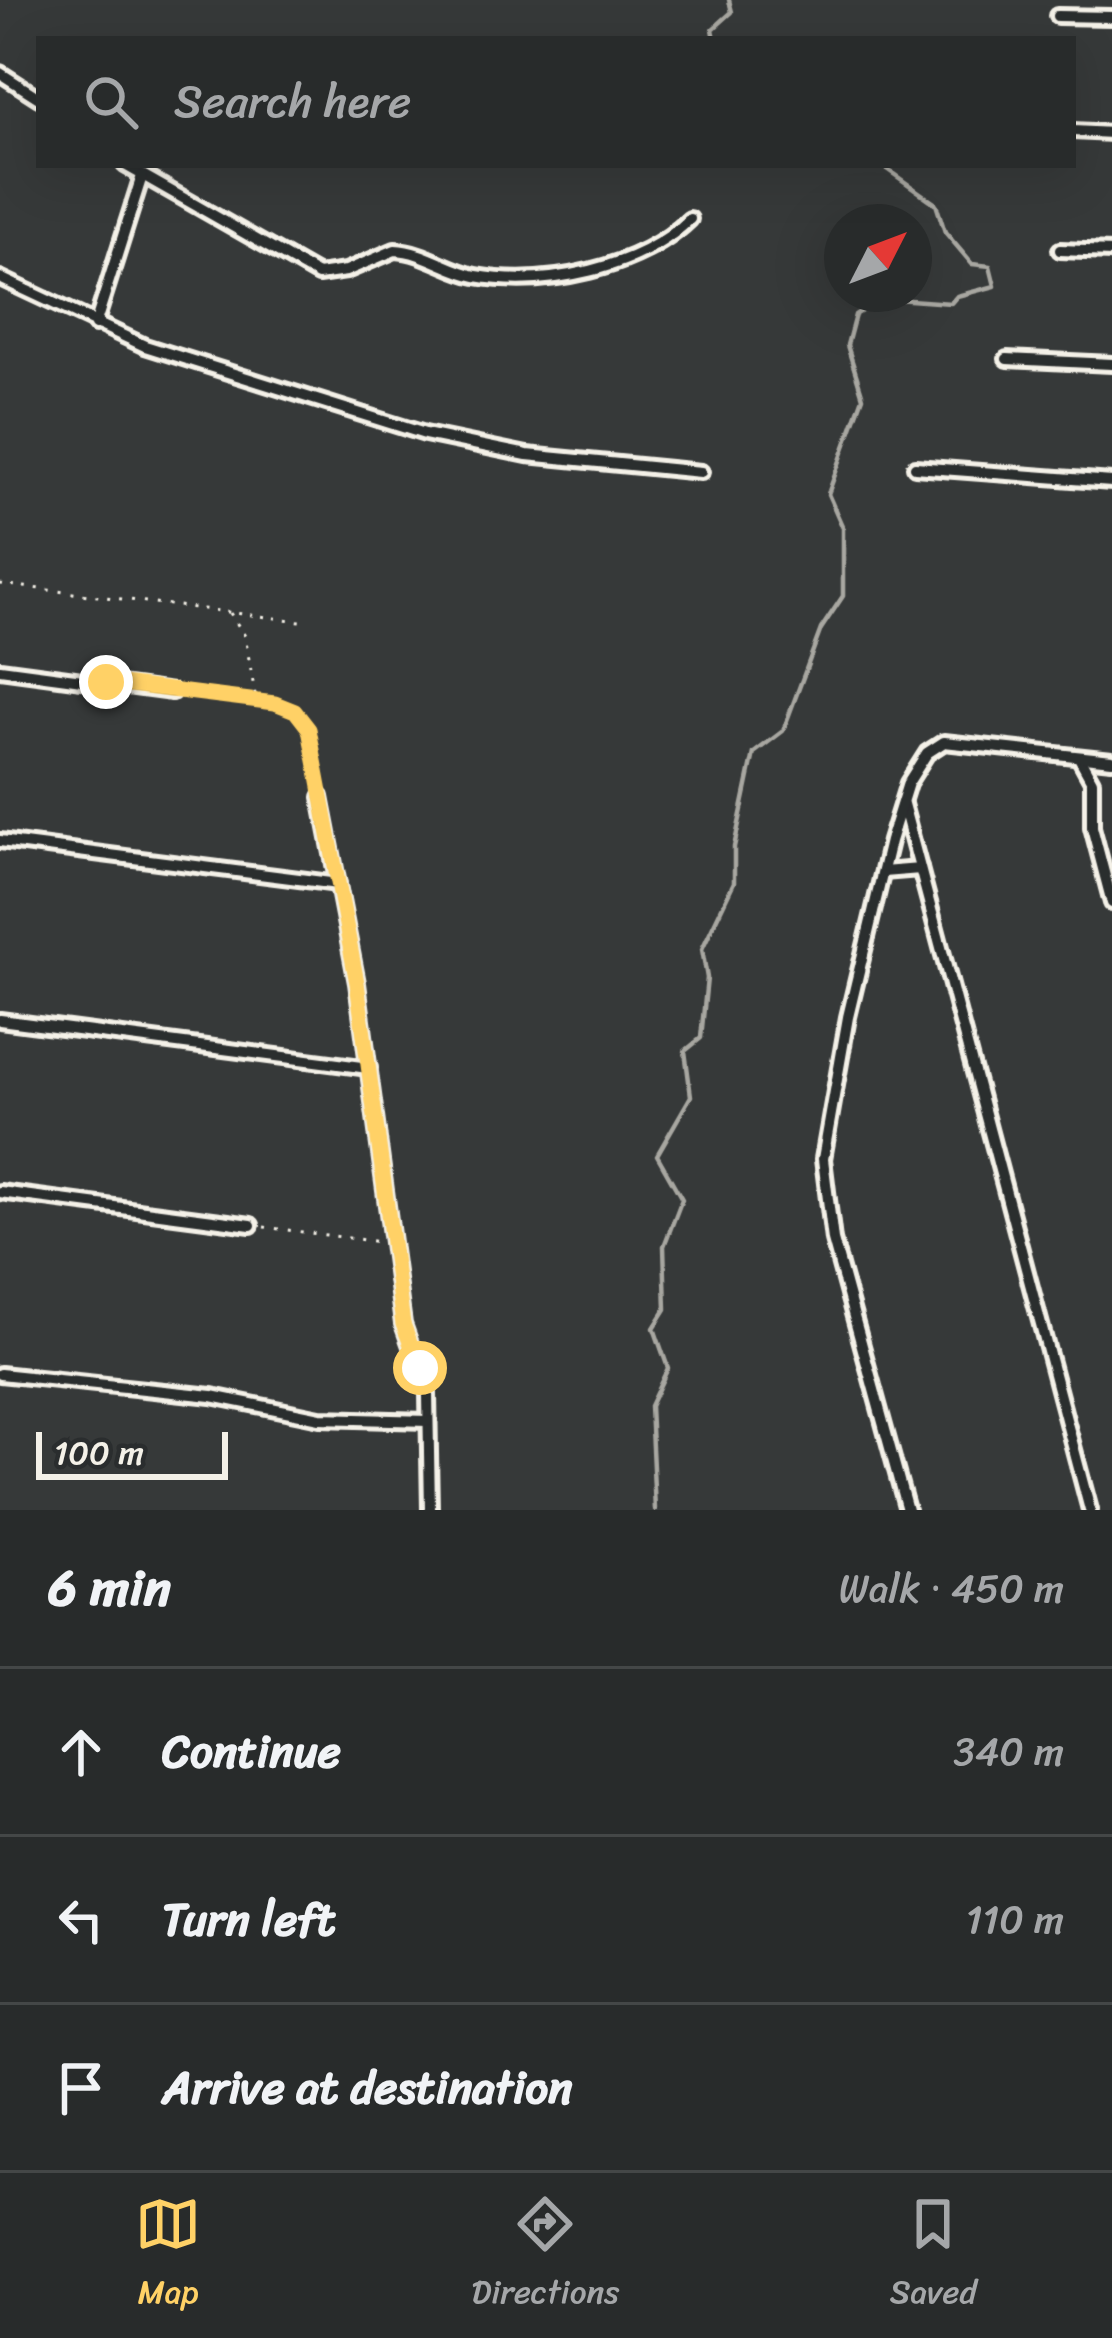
<!DOCTYPE html>
<meta charset="utf-8">
<style>
body{margin:0;font-family:Sriracha,sans-serif;background:#303333;color:#f1f3f6}
.compass{position:absolute;left:824px;top:204px;width:108px;height:108px;border-radius:50%;background:#282b2b;box-shadow:0 12px 48px #0002;rotate:48deg}
.scale{position:absolute;left:36px;bottom:30px;width:192px;box-sizing:border-box;padding-left:12px;border:6px solid #f4f1e8;border-top:0;font-size:33px;line-height:42px;white-space:nowrap;color:#f4f1e8;-webkit-text-stroke:9px #2a2d2e;paint-order:stroke}
.stop{position:absolute;width:36px;height:36px;margin:-27px;border:9px solid #ffd166;border-radius:50%;background:#fff}
.stop.end{background:#ffd166;border-color:#fff;box-shadow:0 3px 12px #0008}
.list{margin:0;padding:0;list-style:none}
h2{display:flex;justify-content:space-between;align-items:center;height:156px;margin:0;padding:0 48px;font-size:51px}
h2 small{font-size:39px;font-weight:400;color:#a5a7a9}
.list li{display:grid;grid-template-columns:78px 1fr auto;gap:36px;align-items:center;box-sizing:border-box;height:168px;padding:0 48px;border-top:3px solid #444747}
.list b{display:block;font-size:45px;white-space:nowrap}
.list em{font-size:39px;font-style:normal;color:#a5a7a9}
.icon{flex:none;width:66px;height:66px;fill:none;stroke:currentColor;stroke-width:2;stroke-linecap:round;stroke-linejoin:round}
.map{position:relative;flex:none;width:1112px;height:1510px;overflow:hidden}
.search{position:absolute;background:#282b2b;box-shadow:0 12px 48px #0002;left:36px;right:36px;top:36px;height:132px;display:flex;align-items:center;gap:30px;box-sizing:border-box;padding:0 42px;border-radius:0px;color:#a5a7a9;font-size:45px}
.sheet{height:660px;background:#282b2b}
nav{display:flex;justify-content:space-around;align-items:center;box-sizing:border-box;height:168px;border-top:3px solid #444747;background:#282b2b;font-size:33px;color:#a5a7a9}
nav a{display:grid;justify-items:center;gap:6px}
nav .on{color:#ffd166}
.map>svg:first-child{display:block}
</style>
<div class="map">
<svg width="1112" height="1510" viewBox="0 0 1112 1510">
<rect width="100%" height="100%" fill="#363939"/>
<filter id="ink" filterUnits="userSpaceOnUse"><feTurbulence type="fractalNoise" baseFrequency=".00833" numOctaves="2"/><feDisplacementMap in="SourceGraphic" scale="24" xChannelSelector="R" yChannelSelector="G"/><feConvolveMatrix kernelMatrix="1 2 1 2 8 2 1 2 1" color-interpolation-filters="sRGB"/></filter>
<g filter="url(#ink)">
<g fill="none" stroke-linecap="round" stroke-linejoin="round">
<g stroke="#a8a7a1" stroke-width="4.5">
<polyline points="715,39 713,29 732,12 729,0"/>
<polyline points="655,1510 650,1406 668,1368 654,1328 666,1309 664,1246 682,1199 657,1155 691,1096 685,1051 701,1038 707,978 702,949 734,882 734,847 754,753 783,731 821,629 843,596 843,528 828,494 863,397 847,345 855,315 882,298 951,303 957,296 995,286 990,266 972,264 945,232 936,204 881,165"/>
</g>
<g stroke="#f4f1e8" stroke-width="20">
<g id="street">
<polyline points="1057,16 1112,17"/>
<polyline points="0,73 39,98"/>
<polyline points="1073,131 1112,133"/>
<path d="M125,165L318,275L346,271L395,250C424,251 449,271 476,276C545,288 639,269 690,219"/>
<polyline points="1060,250 1112,252"/>
<polyline points="0,278 145,346 425,434 527,455 701,472"/>
<polyline points="95,325 142,176"/>
<polyline points="1007,359 1112,364"/>
<polyline points="915,467 1112,482"/>
<polyline points="0,669 172,692"/>
<polyline points="1080,759 1092,781 1092,827 1112,903"/>
<polyline points="321,797 357,983 403,1324 428,1394 430,1510"/>
<polyline points="903,804 1090,1510"/>
<polyline points="0,841 338,884"/>
<polyline points="883,872 920,869"/>
<polyline points="0,1020 369,1068"/>
<polyline points="0,1192 251,1225"/>
<polyline points="0,1374 212,1396 320,1418 428,1421"/>
<polyline points="907,1510 833,1240 823,1159 848,1017 890,841 908,783 927,753 944,742 1112,760"/>
</g>
</g>
<g stroke="#f4f1e8" stroke-width="3" stroke-dasharray="3 9" stroke-linecap="butt">
<polyline points="0,584 308,622"/>
<polyline points="230,613 245,636 256,700"/>
<path d="M186,693C222,695 294,691 309,731C316,748 317,770 320,788"/>
<polyline points="264,1227 380,1242"/>
</g>
<use href="#street" stroke="#2a2d2e" stroke-width="10"/>
</g>
</g>
<g fill="none" stroke-linecap="round" stroke-linejoin="round" filter="url(#ink)">
<polyline stroke="#ffd166" stroke-width="15" points="106,682 275,703 295,711 309,729 357,983 403,1324 420,1368"/>
</g>
</svg>
<svg class="compass" viewBox="-18 -18 36 36"><path d="M0-13l5 13h-10z" fill="#e53935"/><path d="M0 13l5-13h-10z" fill="#a5a7a9"/></svg>
<div class="scale">100 m</div>
<div class="stop" style="left:420px;top:1368px"></div>
<div class="stop end" style="left:106px;top:682px"></div>
<div class="search"><svg class="icon" aria-label="search" viewBox="0 0 24 24"><circle cx="10" cy="10" r="6"/><path d="M15 15l6 6"/></svg>Search here</div>
</div>
<section class="sheet">
<h2>6 min<small>Walk · 450 m</small></h2>
<ul class="list">
<li><svg class="icon" aria-label="ahead" viewBox="0 0 24 24"><path d="M12 20V5M6 11l6-6 6 6"/></svg><div><b>Continue</b></div><em>340 m</em></li>
<li><svg class="icon" aria-label="left" viewBox="0 0 24 24"><path d="M17 20v-9H6M10 6l-5 5 5 5"/></svg><div><b>Turn left</b></div><em>110 m</em></li>
<li><svg class="icon" aria-label="arrive" viewBox="0 0 24 24"><path d="M6 21V4h12l-3 4 3 4H6"/></svg><div><b>Arrive at destination</b></div></li>
</ul>
</section>
<nav>
<a class="on"><svg class="icon" aria-label="map" viewBox="0 0 24 24"><path d="M3 6l6-2 6 2 6-2v14l-6 2-6-2-6 2zM9 4v14M15 6v14"/></svg>Map</a>
<a><svg class="icon" aria-label="directions" viewBox="0 0 24 24"><path d="M12 3l9 9-9 9-9-9zM9 14v-3h6M13 9l2 2-2 2"/></svg>Directions</a>
<a><svg class="icon" aria-label="saved" viewBox="0 0 24 24"><path d="M7 4h10v16l-5-4-5 4z"/></svg>Saved</a>
</nav>
